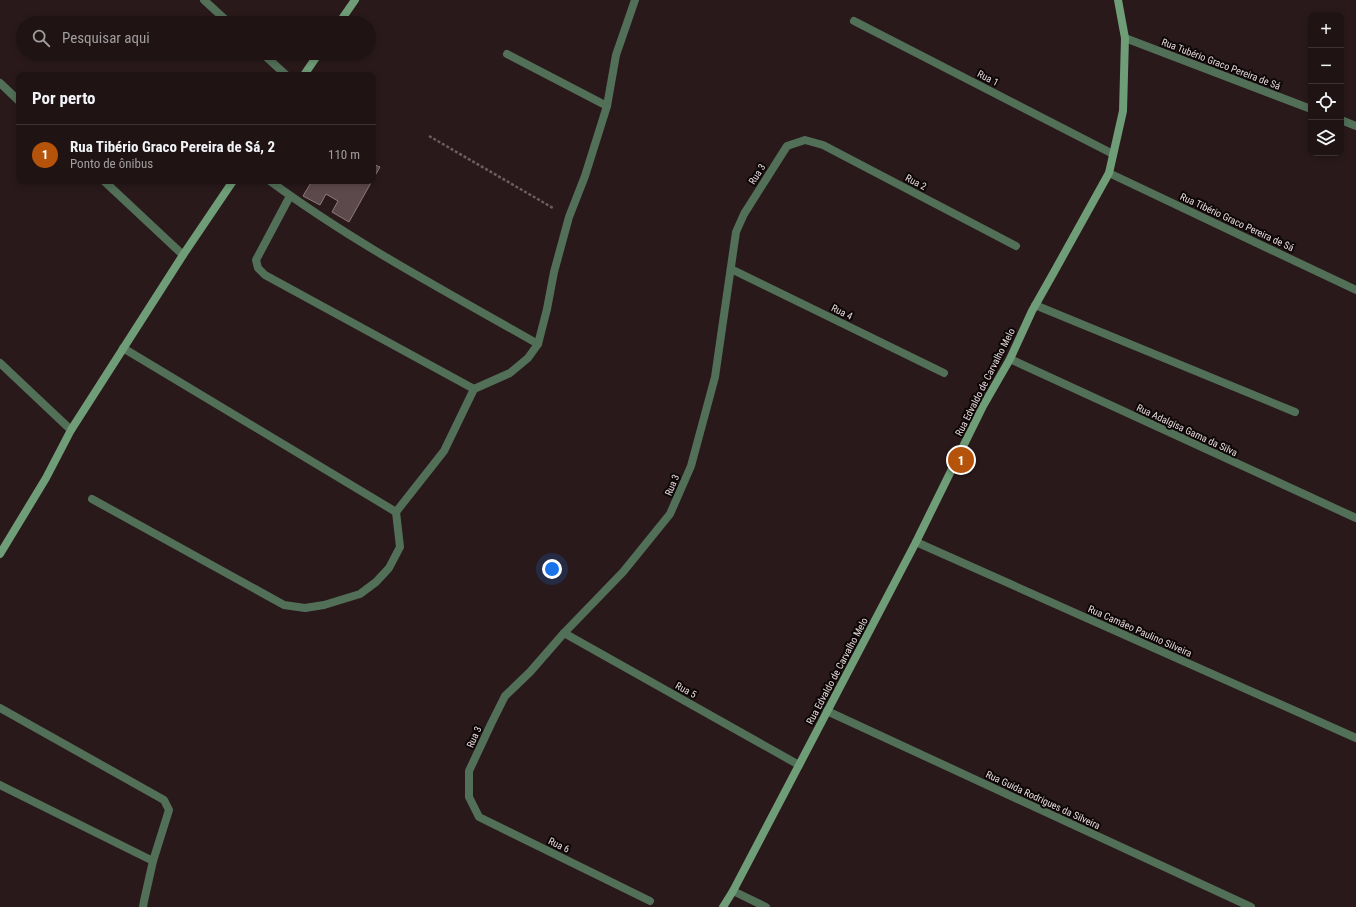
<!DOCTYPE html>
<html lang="pt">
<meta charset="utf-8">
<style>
body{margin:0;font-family:"Roboto Condensed",sans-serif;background:#2c2022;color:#f1f3f6}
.controls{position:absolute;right:12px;top:12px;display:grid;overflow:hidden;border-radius:8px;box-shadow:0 2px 6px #0003}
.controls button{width:36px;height:36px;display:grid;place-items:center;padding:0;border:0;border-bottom:1px solid #3c3234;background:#1f1314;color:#f1f3f6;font:20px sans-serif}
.you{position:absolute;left:552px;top:569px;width:14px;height:14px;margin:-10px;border:3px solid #fff;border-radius:50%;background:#1a73e8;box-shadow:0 0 0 6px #1a73e833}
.badge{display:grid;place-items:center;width:26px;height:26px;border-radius:50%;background:#b45309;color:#fff;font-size:13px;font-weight:700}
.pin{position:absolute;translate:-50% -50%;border:2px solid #fff;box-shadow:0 1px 4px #0006}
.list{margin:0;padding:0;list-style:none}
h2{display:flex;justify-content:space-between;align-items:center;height:52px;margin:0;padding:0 16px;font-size:17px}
h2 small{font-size:13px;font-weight:400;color:#a19ea0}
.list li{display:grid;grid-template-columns:26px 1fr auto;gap:12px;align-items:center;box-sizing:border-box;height:60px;padding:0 16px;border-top:1px solid #3c3234}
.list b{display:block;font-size:15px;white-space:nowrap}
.list p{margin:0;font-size:13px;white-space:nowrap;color:#a19ea0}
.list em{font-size:13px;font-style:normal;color:#a19ea0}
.icon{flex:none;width:22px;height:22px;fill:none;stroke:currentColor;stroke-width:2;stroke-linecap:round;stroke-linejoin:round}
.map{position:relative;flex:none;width:1356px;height:907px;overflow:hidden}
.search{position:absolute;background:#1f1314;box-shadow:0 2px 6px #0003;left:16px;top:16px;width:360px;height:44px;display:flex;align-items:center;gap:10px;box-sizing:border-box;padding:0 14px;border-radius:22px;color:#a19ea0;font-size:15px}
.panel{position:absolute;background:#1f1314;box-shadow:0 2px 6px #0003;left:16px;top:72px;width:360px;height:112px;border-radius:8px}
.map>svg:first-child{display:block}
</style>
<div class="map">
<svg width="1356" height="907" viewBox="0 0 1356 907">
<rect width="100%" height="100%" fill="#29191b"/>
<g fill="#5c494b" stroke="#8e797b">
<polygon points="373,164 380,167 373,179"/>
<polygon points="312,181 372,181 349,222 332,212 338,201 326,194 320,205 303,196"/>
</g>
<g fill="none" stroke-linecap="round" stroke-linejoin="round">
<polyline stroke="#6c5d5f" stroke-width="2.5" stroke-dasharray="3 2" stroke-linecap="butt" points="429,136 553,208"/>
<g stroke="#526f57" stroke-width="8">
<polyline points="204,0 229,23"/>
<polyline points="854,21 1113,154"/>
<polyline points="1125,38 1311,109"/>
<polyline points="262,53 286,75"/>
<polyline points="507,54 607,106"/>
<polyline points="0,83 19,101"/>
<polyline points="1341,120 1356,126"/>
<polyline points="1109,173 1356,290"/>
<polyline points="104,181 183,255"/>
<path d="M270,181C354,243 447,292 538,344"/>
<polyline points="290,196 256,260 258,268 265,275 474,389"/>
<polyline points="731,269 944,373"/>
<polyline points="1035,305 1295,412"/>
<polyline points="123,348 396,512"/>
<polyline points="1010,359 1356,518"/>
<polyline points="0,363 71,430"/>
<polyline points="92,499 284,605 305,608 324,605 360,594 376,582 389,568 400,547 396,512 444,451 474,389 510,373 528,358 538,344 547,309 554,272 569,217 585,176 607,106 616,55 635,0"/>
<polyline points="916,542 1356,738"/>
<polyline points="564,633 799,765"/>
<polyline points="0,708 164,800 169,810 153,861 144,901 143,907"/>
<polyline points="827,711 1251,907"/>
<polyline points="0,785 153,861"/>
<polyline points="733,891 766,907"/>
<polyline points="650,901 479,817 469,797 469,771 491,724 505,696 530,672 564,633 623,572 670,514 691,466 715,377 736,232 744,214 787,146 805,140 823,145 1016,246"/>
</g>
<g stroke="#6e9d77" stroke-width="8">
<polyline points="339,23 355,0"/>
<polyline points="304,75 319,53"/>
<polyline points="0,554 46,478 71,430 183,255 233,181"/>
<polyline points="723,907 733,891 916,542 983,406 1010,359 1032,311 1054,272 1109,173 1123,111 1125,38 1118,0"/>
</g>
</g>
<g text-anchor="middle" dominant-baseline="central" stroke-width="4" stroke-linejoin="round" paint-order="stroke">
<g font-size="10" fill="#e5d9db" stroke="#0d0607">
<text transform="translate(1221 64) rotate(21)">Rua Tubério Graco Pereira de Sá</text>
<text transform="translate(988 78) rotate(27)">Rua 1</text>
<text transform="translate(757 174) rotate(-58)">Rua 3</text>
<text transform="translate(916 182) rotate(28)">Rua 2</text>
<text transform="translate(1237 222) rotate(25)">Rua Tibério Graco Pereira de Sá</text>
<text transform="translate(842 312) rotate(26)">Rua 4</text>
<text transform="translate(985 382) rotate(-63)">Rua Edvaldo de Carvalho Melo</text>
<text transform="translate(1187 430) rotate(25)">Rua Adalgisa Gama da Silva</text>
<text transform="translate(672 485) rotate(-67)">Rua 3</text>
<text transform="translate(1140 631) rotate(24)">Rua Camãeo Paulino Silveira</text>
<text transform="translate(837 671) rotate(-62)">Rua Edvaldo de Carvalho Melo</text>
<text transform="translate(686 690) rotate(29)">Rua 5</text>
<text transform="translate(474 737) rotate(-66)">Rua 3</text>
<text transform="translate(1043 800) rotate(25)">Rua Guida Rodrigues da Silveira</text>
<text transform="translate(559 845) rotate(26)">Rua 6</text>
</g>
</g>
</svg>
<div class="controls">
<button>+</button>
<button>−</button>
<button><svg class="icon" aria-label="locate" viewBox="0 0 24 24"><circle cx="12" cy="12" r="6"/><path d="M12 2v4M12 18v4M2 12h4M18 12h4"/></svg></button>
<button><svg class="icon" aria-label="layers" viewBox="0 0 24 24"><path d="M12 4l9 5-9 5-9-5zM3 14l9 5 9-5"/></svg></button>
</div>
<div class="you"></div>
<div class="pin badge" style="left:961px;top:460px">1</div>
<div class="search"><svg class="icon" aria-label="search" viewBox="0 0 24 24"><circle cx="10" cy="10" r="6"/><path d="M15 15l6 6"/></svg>Pesquisar aqui</div>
<section class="panel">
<h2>Por perto<small></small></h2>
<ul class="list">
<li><span class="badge">1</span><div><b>Rua Tibério Graco Pereira de Sá, 2</b><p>Ponto de ônibus</p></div><em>110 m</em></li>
</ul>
</section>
</div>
